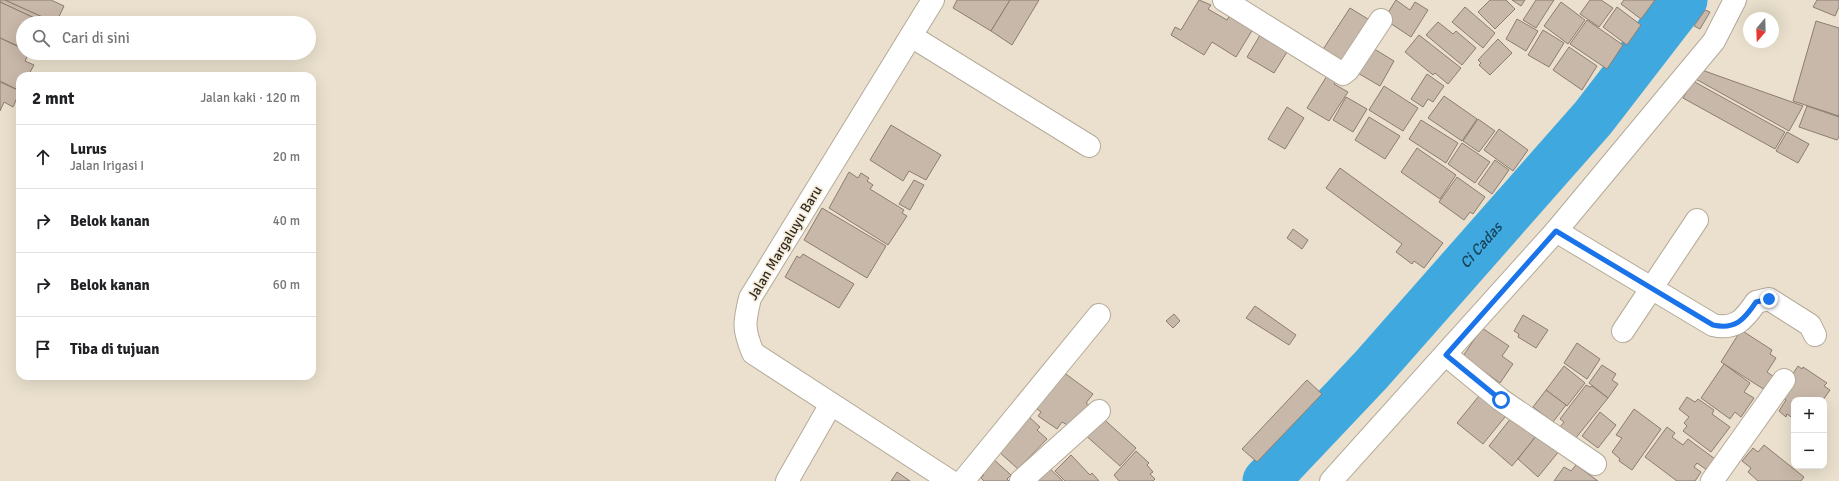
<!DOCTYPE html>
<html lang="id">
<meta charset="utf-8">
<style>
body{margin:0;font-family:Signika,sans-serif;background:#f6f6f6;color:#202124}
.controls{position:absolute;right:12px;bottom:12px;display:grid;overflow:hidden;border-radius:8px;box-shadow:0 4px 16px #0002}
.controls button{width:36px;height:36px;display:grid;place-items:center;padding:0;border:0;border-bottom:1px solid #e0e0e0;background:#fff;color:#202124;font:20px sans-serif}
.compass{position:absolute;left:1743px;top:12px;width:36px;height:36px;border-radius:50%;background:#fff;box-shadow:0 4px 16px #0002;rotate:199deg}
.stop{position:absolute;width:12px;height:12px;margin:-9px;border:3px solid #1a73e8;border-radius:50%;background:#fff}
.stop.end{background:#1a73e8;border-color:#fff;box-shadow:0 1px 4px #0008}
.list{margin:0;padding:0;list-style:none}
h2{display:flex;justify-content:space-between;align-items:center;height:52px;margin:0;padding:0 16px;font-size:17px}
h2 small{font-size:13px;font-weight:400;color:#757577}
.list li{display:grid;grid-template-columns:26px 1fr auto;gap:12px;align-items:center;box-sizing:border-box;height:64px;padding:0 16px;border-top:1px solid #e0e0e0}
.list b{display:block;font-size:15px;white-space:nowrap}
.list p{margin:0;font-size:13px;white-space:nowrap;color:#757577}
.list em{font-size:13px;font-style:normal;color:#757577}
.icon{flex:none;width:22px;height:22px;fill:none;stroke:currentColor;stroke-width:2;stroke-linecap:round;stroke-linejoin:round}
.map{position:relative;flex:none;width:1839px;height:481px;overflow:hidden}
.search{position:absolute;background:#fff;box-shadow:0 4px 16px #0002;left:16px;top:16px;width:300px;height:44px;display:flex;align-items:center;gap:10px;box-sizing:border-box;padding:0 14px;border-radius:22px;color:#757577;font-size:15px}
.panel{position:absolute;background:#fff;box-shadow:0 4px 16px #0002;left:16px;top:72px;width:300px;height:308px;border-radius:12px}
.map>svg:first-child{display:block}
</style>
<div class="map">
<svg width="1839" height="481" viewBox="0 0 1839 481">
<rect width="100%" height="100%" fill="#eae0cd"/>
<g fill="none" stroke-linecap="round" stroke-linejoin="round">
<path stroke="#3fa8de" stroke-width="47" id="s1" d="M1266,481L1371,370L1593,118L1684,0"/>
</g>
<g fill="#c8b8a9" stroke="#8c7d70">
<polygon points="0,0 5,0 56,23 45,23 0,2"/>
<polygon points="5,0 51,0 64,6 56,23"/>
<polygon points="957,0 1010,0 991,31 953,8"/>
<polygon points="1010,0 1039,0 1012,45 991,31"/>
<polygon points="1199,0 1211,5 1208,9 1227,20 1230,15 1256,24 1236,57 1212,42 1204,55 1171,35 1175,27 1181,30"/>
<polygon points="1396,0 1410,10 1415,2 1428,10 1411,37 1384,19"/>
<polygon points="1490,0 1506,0 1515,9 1495,29 1478,12"/>
<polygon points="1512,0 1525,0 1521,6"/>
<polygon points="1536,0 1554,0 1536,28 1523,20"/>
<polygon points="1590,0 1601,0 1613,8 1599,27 1580,14"/>
<polygon points="1624,0 1655,0 1641,19 1621,4"/>
<polygon points="1817,0 1839,0 1839,7 1835,16 1813,7"/>
<polygon points="0,2 45,23 23,23 23,48 0,38"/>
<polygon points="1561,2 1585,20 1568,44 1544,26"/>
<polygon points="1465,7 1495,33 1483,48 1452,22"/>
<polygon points="1617,7 1641,25 1627,45 1603,27"/>
<polygon points="1350,8 1376,24 1347,70 1320,54"/>
<polygon points="1705,10 1710,12 1700,29 1694,26"/>
<polygon points="1517,19 1538,31 1526,51 1506,39"/>
<polygon points="1587,20 1623,45 1607,69 1570,44"/>
<polygon points="1816,21 1839,28 1839,116 1793,101"/>
<polygon points="1438,22 1453,34 1456,31 1476,48 1462,65 1426,35"/>
<polygon points="1265,27 1290,47 1274,73 1247,57"/>
<polygon points="1543,30 1564,43 1549,67 1528,55"/>
<polygon points="1419,35 1461,68 1448,84 1435,73 1433,75 1405,52"/>
<polygon points="0,38 23,49 23,53 29,53 25,61 34,65 28,76 20,76 20,91 0,81"/>
<polygon points="1498,39 1512,53 1490,75 1479,65 1481,63 1478,60"/>
<polygon points="1371,47 1394,61 1380,86 1356,72"/>
<polygon points="1569,47 1597,66 1582,90 1553,70"/>
<polygon points="1699,69 1803,106 1789,131 1694,78"/>
<polygon points="1330,71 1338,77 1334,84 1348,92 1329,121 1307,108"/>
<polygon points="1427,74 1444,86 1433,102 1428,99 1423,107 1411,99"/>
<polygon points="1693,81 1785,132 1775,149 1683,98"/>
<polygon points="0,82 20,91 13,107 4,102 0,111"/>
<polygon points="1384,86 1418,108 1403,131 1369,110"/>
<polygon points="1444,96 1477,119 1462,141 1428,118"/>
<polygon points="1346,97 1367,109 1353,132 1333,120"/>
<polygon points="1807,106 1839,117 1839,137 1837,140 1799,127"/>
<polygon points="1287,107 1304,118 1285,149 1268,139"/>
<polygon points="1369,117 1400,136 1385,159 1355,140"/>
<polygon points="1478,119 1495,131 1479,152 1463,141"/>
<polygon points="1421,120 1458,143 1446,163 1409,139"/>
<polygon points="891,125 941,155 926,180 909,171 903,181 870,160"/>
<polygon points="1499,129 1528,150 1513,171 1484,150"/>
<polygon points="1787,132 1809,144 1798,163 1776,151"/>
<polygon points="1462,143 1490,162 1475,183 1448,164"/>
<polygon points="1417,148 1456,175 1440,199 1401,172"/>
<polygon points="1495,160 1509,170 1492,194 1478,184"/>
<polygon points="1340,168 1443,243 1424,268 1414,261 1412,264 1396,252 1402,244 1326,188"/>
<polygon points="849,172 858,178 861,173 869,178 867,181 873,185 870,189 904,210 902,213 907,216 888,245 829,208"/>
<polygon points="1457,177 1485,197 1473,214 1470,212 1464,220 1439,202"/>
<polygon points="914,180 924,185 910,210 899,204"/>
<polygon points="822,208 886,246 867,278 804,240"/>
<polygon points="1293,229 1308,240 1302,249 1287,238"/>
<polygon points="803,254 854,284 839,308 785,277 797,256 800,258"/>
<polygon points="1255,306 1296,335 1289,345 1246,318"/>
<polygon points="1174,314 1180,321 1173,328 1166,321"/>
<polygon points="1523,315 1548,330 1536,348 1518,337 1519,334 1514,331"/>
<polygon points="1482,328 1509,346 1502,356 1513,364 1500,383 1463,356"/>
<polygon points="1741,330 1772,350 1770,354 1776,358 1767,372 1774,377 1765,390 1721,362"/>
<polygon points="1577,343 1600,359 1587,379 1564,363"/>
<polygon points="1724,364 1750,383 1744,392 1754,398 1741,417 1735,412 1730,419 1701,398"/>
<polygon points="1602,365 1616,374 1612,380 1618,384 1608,398 1589,383"/>
<polygon points="1564,366 1585,383 1567,406 1546,390"/>
<polygon points="1798,366 1802,369 1803,367 1827,383 1824,386 1830,390 1823,400 1794,400 1794,419 1787,414 1786,417 1779,411 1786,400 1779,395"/>
<polygon points="1059,369 1093,394 1086,403 1089,405 1071,427 1062,422 1057,429 1038,416 1041,412 1032,405"/>
<polygon points="1307,380 1322,394 1257,462 1242,449"/>
<polygon points="1586,385 1590,387 1592,386 1608,398 1575,439 1560,427 1564,422 1560,419"/>
<polygon points="1546,390 1566,405 1553,422 1533,407"/>
<polygon points="1483,391 1509,412 1483,444 1457,423"/>
<polygon points="1687,397 1695,402 1698,399 1714,410 1712,414 1730,427 1711,452 1683,431 1687,426 1684,423 1689,417 1679,409"/>
<polygon points="1634,409 1661,429 1632,470 1619,461 1620,459 1612,452 1622,438 1616,435"/>
<polygon points="1600,412 1616,425 1598,448 1582,436"/>
<polygon points="1515,413 1541,430 1512,466 1489,446"/>
<polygon points="1099,415 1136,448 1120,466 1083,433"/>
<polygon points="1029,417 1040,427 1037,430 1047,439 1018,469 998,451"/>
<polygon points="1667,427 1675,433 1672,437 1683,445 1688,439 1715,459 1707,470 1697,463 1694,467 1701,472 1695,481 1677,481 1645,457"/>
<polygon points="1540,431 1560,450 1538,477 1518,459"/>
<polygon points="1764,445 1804,477 1801,481 1758,481 1748,472 1751,468 1742,461 1753,448 1758,452"/>
<polygon points="1136,451 1149,463 1147,465 1153,472 1150,474 1155,479 1153,481 1119,481 1114,475"/>
<polygon points="1071,455 1090,475 1092,473 1099,481 1065,481 1055,471"/>
<polygon points="992,458 1011,475 1007,479 1009,481 984,481 981,478 984,475 980,471"/>
<polygon points="1045,464 1063,481 1035,481"/>
<polygon points="1576,465 1598,481 1554,481 1564,467 1571,471"/>
<polygon points="897,472 910,481 891,481"/>
</g>
<g fill="none" stroke-linecap="round" stroke-linejoin="round">
<g stroke="#b4aa99" stroke-width="24">
<g id="minor">
<path d="M933,0L750,298C744,323 743,329 753,353L950,481"/>
<polyline points="1224,0 1343,74 1348,70 1381,20"/>
<polyline points="911,36 1089,146"/>
<path d="M1556,231L1713,325C1735,330 1744,320 1756,302L1769,299L1810,325L1815,335"/>
<polyline points="1623,331 1697,220"/>
<polyline points="1446,355 1501,400 1595,464"/>
<polyline points="787,481 831,404"/>
<polyline points="963,481 1099,315"/>
<polyline points="1021,481 1099,411"/>
<polyline points="1331,481 1556,231 1714,41 1735,0"/>
<polyline points="1712,481 1784,380"/>
</g>
</g>
<use href="#minor" stroke="#fff" stroke-width="22"/>
</g>
<g fill="none" stroke-linecap="round" stroke-linejoin="round">
<path stroke="#1a73e8" stroke-width="5" d="M1501,400L1446,355L1556,231L1713,325C1735,330 1744,320 1756,302L1769,299"/>
</g>
<g text-anchor="middle" dominant-baseline="central" stroke-width="3.5" stroke-linejoin="round" paint-order="stroke">
<g font-size="14" fill="#312d26" stroke="#f7edda">
<text transform="translate(785 243) rotate(-59)">Jalan Margaluyu Baru</text>
</g>
<g font-size="15" font-style="italic" fill="#18435a" stroke="#f7edda">
<text stroke="none"><textPath href="#s1" startOffset="319">Ci Cadas</textPath></text>
</g>
</g>
</svg>
<div class="controls">
<button>+</button>
<button>−</button>
</div>
<svg class="compass" viewBox="-18 -18 36 36"><path d="M0-13l5 13h-10z" fill="#e53935"/><path d="M0 13l5-13h-10z" fill="#757577"/></svg>
<div class="stop" style="left:1501px;top:400px"></div>
<div class="stop end" style="left:1769px;top:299px"></div>
<div class="search"><svg class="icon" aria-label="search" viewBox="0 0 24 24"><circle cx="10" cy="10" r="6"/><path d="M15 15l6 6"/></svg>Cari di sini</div>
<section class="panel">
<h2>2 mnt<small>Jalan kaki · 120 m</small></h2>
<ul class="list">
<li><svg class="icon" aria-label="ahead" viewBox="0 0 24 24"><path d="M12 20V5M6 11l6-6 6 6"/></svg><div><b>Lurus</b><p>Jalan Irigasi I</p></div><em>20 m</em></li>
<li><svg class="icon" aria-label="right" viewBox="0 0 24 24"><path d="M7 20v-9h11M14 6l5 5-5 5"/></svg><div><b>Belok kanan</b></div><em>40 m</em></li>
<li><svg class="icon" aria-label="right" viewBox="0 0 24 24"><path d="M7 20v-9h11M14 6l5 5-5 5"/></svg><div><b>Belok kanan</b></div><em>60 m</em></li>
<li><svg class="icon" aria-label="arrive" viewBox="0 0 24 24"><path d="M6 21V4h12l-3 4 3 4H6"/></svg><div><b>Tiba di tujuan</b></div></li>
</ul>
</section>
</div>
